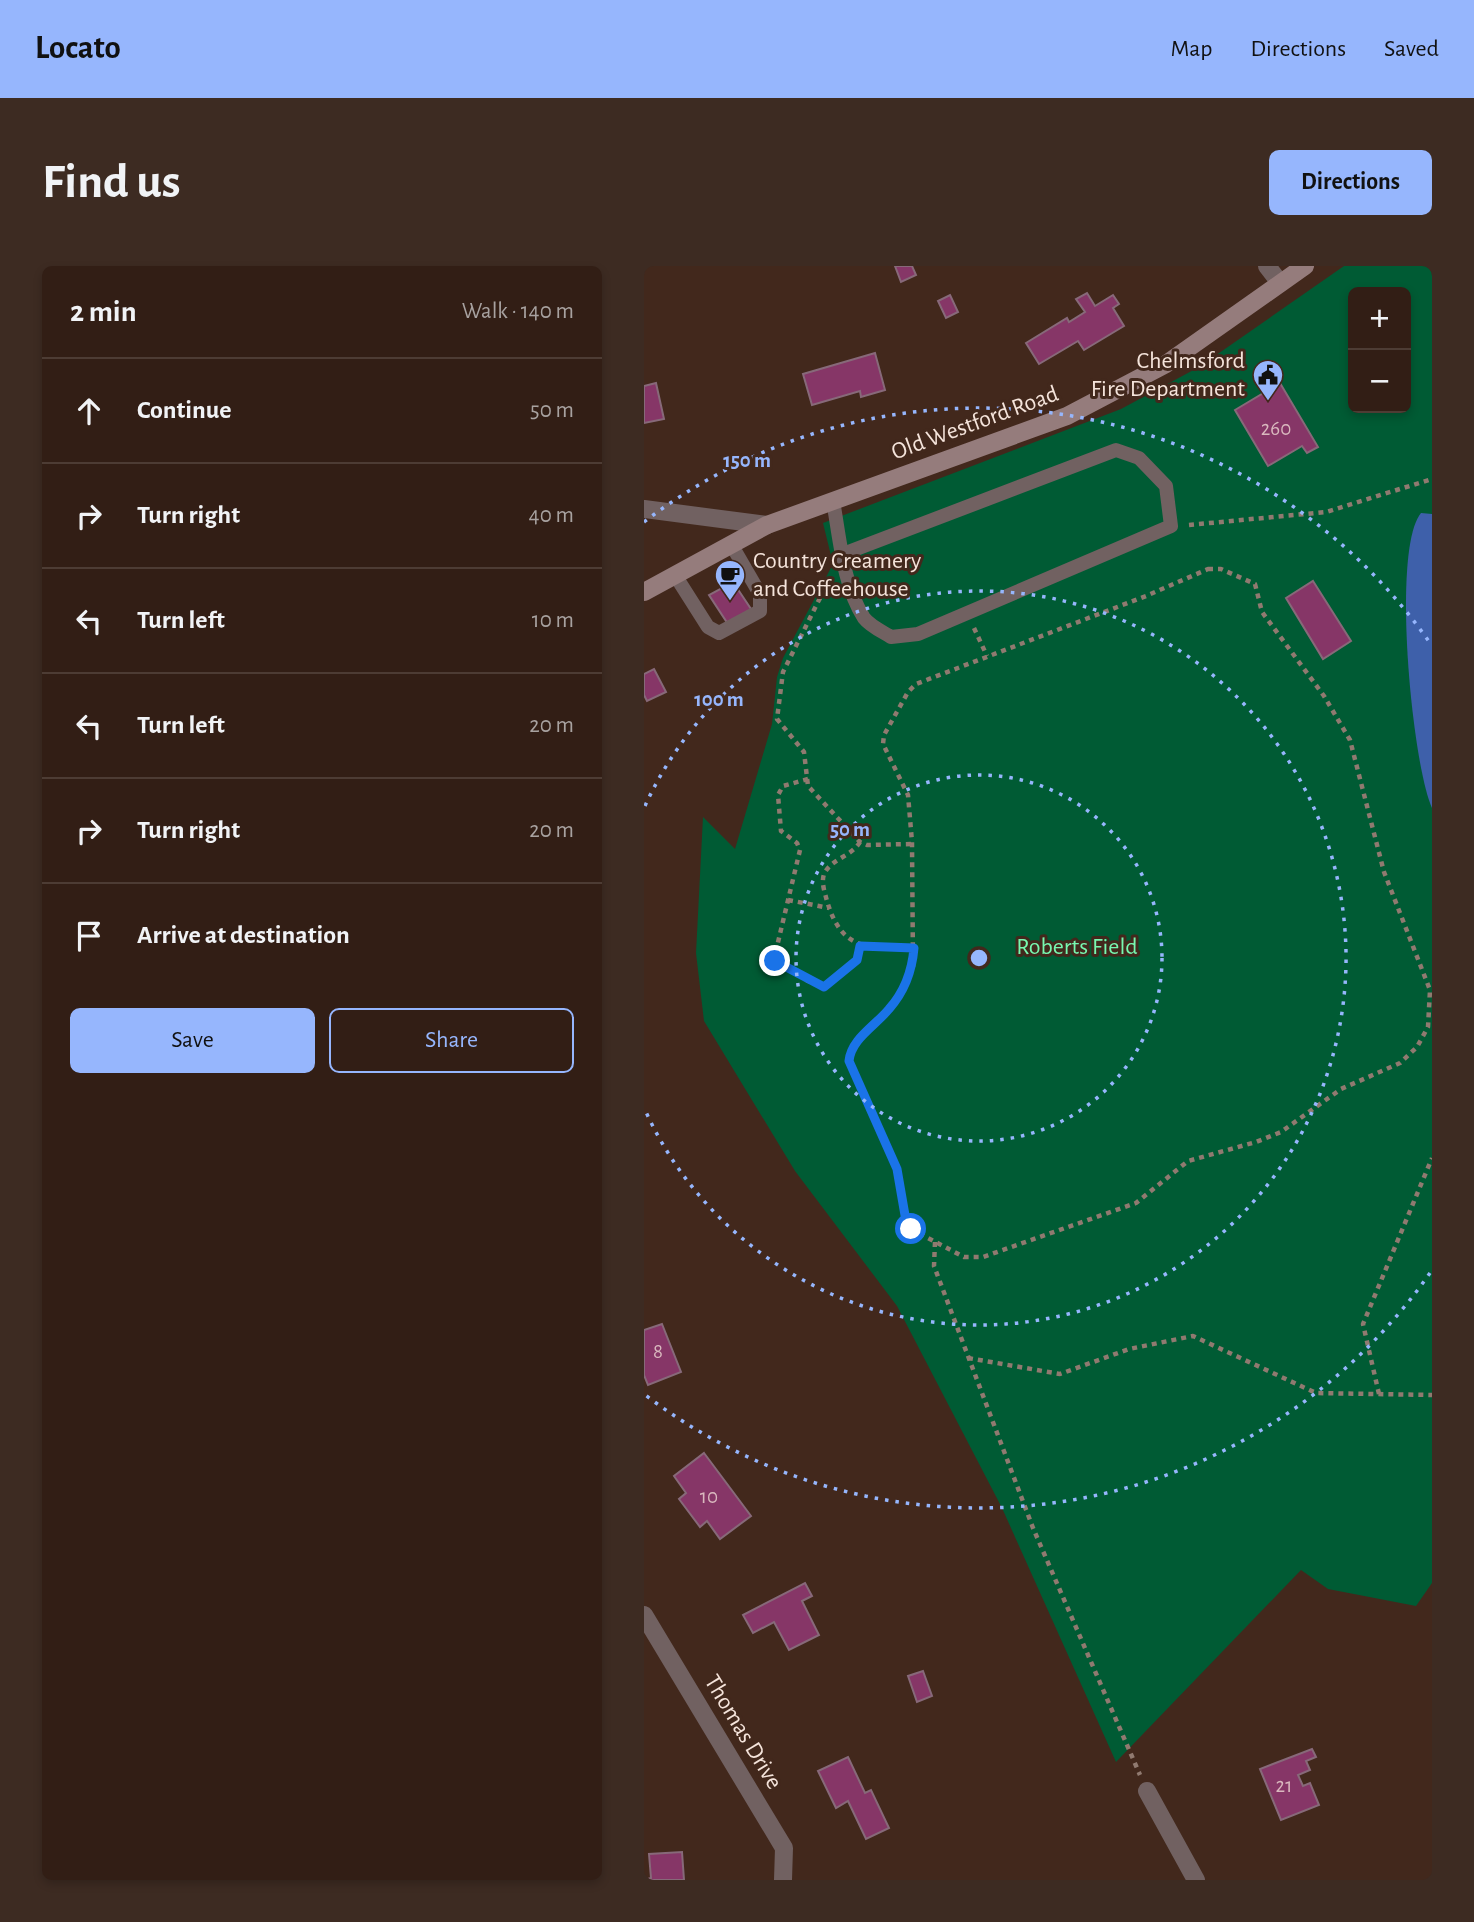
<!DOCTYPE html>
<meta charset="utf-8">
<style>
body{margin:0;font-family:"Alegreya Sans",sans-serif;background:#3d2b22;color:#f1f3f6}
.controls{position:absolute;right:21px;top:21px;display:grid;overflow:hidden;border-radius:10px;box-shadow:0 4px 10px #0003}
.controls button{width:63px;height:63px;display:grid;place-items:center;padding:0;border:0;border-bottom:2px solid #4d3c34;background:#321e15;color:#f1f3f6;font:35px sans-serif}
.stop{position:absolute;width:21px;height:21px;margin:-16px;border:5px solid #1a73e8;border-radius:50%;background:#fff}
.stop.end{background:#1a73e8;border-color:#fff;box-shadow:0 2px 7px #0008}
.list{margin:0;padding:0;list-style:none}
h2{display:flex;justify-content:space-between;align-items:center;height:91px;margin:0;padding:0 28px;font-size:30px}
h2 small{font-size:23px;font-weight:400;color:#a8a2a0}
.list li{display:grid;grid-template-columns:46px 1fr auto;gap:21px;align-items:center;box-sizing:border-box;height:105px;padding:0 28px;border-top:2px solid #4d3c34}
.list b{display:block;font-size:26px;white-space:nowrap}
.list em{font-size:23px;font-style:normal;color:#a8a2a0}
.actions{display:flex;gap:14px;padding:21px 28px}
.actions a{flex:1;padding:16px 0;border:2px solid #96b6fd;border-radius:10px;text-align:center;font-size:24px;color:#96b6fd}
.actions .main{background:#96b6fd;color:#111}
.icon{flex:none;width:38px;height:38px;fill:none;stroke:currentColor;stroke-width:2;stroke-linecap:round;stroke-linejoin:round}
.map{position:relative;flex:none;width:788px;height:1614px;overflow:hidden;border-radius:10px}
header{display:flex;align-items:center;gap:42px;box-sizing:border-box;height:98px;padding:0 35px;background:#96b6fd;color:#111}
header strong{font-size:33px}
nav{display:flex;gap:38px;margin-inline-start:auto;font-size:24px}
.intro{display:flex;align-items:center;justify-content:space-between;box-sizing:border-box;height:168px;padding:0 42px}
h1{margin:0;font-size:49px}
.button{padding:18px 32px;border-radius:10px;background:#96b6fd;color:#111;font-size:24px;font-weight:700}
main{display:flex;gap:42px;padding:0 42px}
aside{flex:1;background:#321e15;border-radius:10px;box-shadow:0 4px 10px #0003}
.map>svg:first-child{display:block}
</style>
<header>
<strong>Locato</strong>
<nav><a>Map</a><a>Directions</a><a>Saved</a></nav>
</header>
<div class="intro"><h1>Find us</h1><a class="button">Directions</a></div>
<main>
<aside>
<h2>2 min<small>Walk · 140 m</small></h2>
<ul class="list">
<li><svg class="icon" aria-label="ahead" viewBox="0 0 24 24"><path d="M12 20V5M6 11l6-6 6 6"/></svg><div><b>Continue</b></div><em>50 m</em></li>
<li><svg class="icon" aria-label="right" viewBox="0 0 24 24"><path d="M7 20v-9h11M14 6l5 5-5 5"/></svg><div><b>Turn right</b></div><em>40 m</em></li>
<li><svg class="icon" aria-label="left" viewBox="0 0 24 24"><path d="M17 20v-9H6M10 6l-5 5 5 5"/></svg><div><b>Turn left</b></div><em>10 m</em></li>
<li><svg class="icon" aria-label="left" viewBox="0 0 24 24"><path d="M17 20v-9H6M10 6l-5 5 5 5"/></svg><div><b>Turn left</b></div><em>20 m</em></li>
<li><svg class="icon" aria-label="right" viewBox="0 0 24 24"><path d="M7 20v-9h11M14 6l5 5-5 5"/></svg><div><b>Turn right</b></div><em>20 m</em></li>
<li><svg class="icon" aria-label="arrive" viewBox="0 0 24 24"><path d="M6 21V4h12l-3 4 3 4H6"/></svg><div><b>Arrive at destination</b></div></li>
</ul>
<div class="actions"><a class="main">Save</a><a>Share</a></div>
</aside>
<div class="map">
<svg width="788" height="1614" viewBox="0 0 788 1614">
<rect width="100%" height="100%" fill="#42281c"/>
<path fill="#005b34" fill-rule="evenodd" d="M700,0H788V1317L772,1340L684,1323L657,1304L472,1496L358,1242L253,1040L151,905L60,755L52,687L59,551L91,583L128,458L133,411L139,392L189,298L179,257L477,143L555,101ZM709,26H762V142H709Z"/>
<path fill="#3e60aa" d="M777,247L788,248V542C768,498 747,283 777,247Z"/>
<g fill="#863667" stroke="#876979" stroke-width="2">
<polygon points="251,0 268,0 272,9 257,16"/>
<polygon points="443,27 451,40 469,29 475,38 469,42 480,60 440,84 434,75 395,98 382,77 423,52 425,56 441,46 432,33"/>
<polygon points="306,29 314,46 302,52 294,35"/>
<polygon points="231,87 241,124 217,131 216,125 168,139 159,108"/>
<polygon points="12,117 20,153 0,157 0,120"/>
<polygon points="636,117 674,181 663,187 658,180 624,200 591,144"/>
<polygon points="669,315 707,375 679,393 642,332"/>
<polygon points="89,316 107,343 84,358 65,329"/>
<polygon points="10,403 22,426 3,435 0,429 0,408"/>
<polygon points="18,1058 37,1106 4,1119 0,1109 0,1064"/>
<polygon points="60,1187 107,1250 76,1273 63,1255 56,1261 35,1233 42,1227 30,1210"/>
<polygon points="161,1317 168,1330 158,1335 175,1369 145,1384 130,1356 109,1367 99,1349"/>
<polygon points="279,1405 288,1430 273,1436 264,1410"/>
<polygon points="668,1483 672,1491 662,1495 666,1504 654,1509 659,1520 666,1517 675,1539 637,1554 616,1503"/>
<polygon points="204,1491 221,1527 227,1524 245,1562 222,1573 204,1535 192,1542 174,1505"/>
<polygon points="38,1586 40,1614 0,1614 7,1612 5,1588"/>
</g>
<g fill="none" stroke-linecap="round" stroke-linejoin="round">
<g stroke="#907a70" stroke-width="4.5" stroke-dasharray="5 5" stroke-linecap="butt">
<polyline points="545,259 682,246 788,213"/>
<polygon points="564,303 577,303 611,318 618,346 680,430 706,474 740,606 786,724 784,761 773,781 756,797 697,823 637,866 612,876 544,895 492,937 339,991 320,991 267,963 263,955 253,903 205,795 210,779 257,728 269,700 268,576 264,529 239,478 240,469 264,426 272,418 502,330"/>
<polyline points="185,314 139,406 133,453 160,486 164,520 216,576 223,579 268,578"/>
<polyline points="330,362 343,390"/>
<polyline points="164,513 139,520 134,529 137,565 153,577 156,584 130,693 164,715 180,721 213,693 216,680"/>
<path d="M216,576C208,590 187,593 180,608C177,617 181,627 183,635C198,686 225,682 269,682"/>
<polyline points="144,634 185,642"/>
<polyline points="291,976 290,1000 389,1262 496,1509"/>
<polyline points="324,1092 416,1108 485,1083 549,1070 672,1127 788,1129"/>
<polyline points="735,1128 719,1058 788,892"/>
</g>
<g stroke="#716161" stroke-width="14">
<path d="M189,235C196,273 199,319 220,352C226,360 239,366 247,371L274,368L527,260L522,220L495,192L472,184L199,288"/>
<polyline points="31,309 64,361 75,367 116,345 116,328 87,278"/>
</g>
<g stroke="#716161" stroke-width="18">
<polyline points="623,0 636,17"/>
<polyline points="0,1349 140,1582 139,1614"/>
<polyline points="503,1525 552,1614"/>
</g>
<polyline stroke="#716161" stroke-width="18" points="0,243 123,259"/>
<polyline stroke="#957c7c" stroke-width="18" points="0,326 123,259 423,150 522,98 661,0"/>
</g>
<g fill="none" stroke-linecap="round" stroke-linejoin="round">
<path stroke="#1a73e8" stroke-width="9" d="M131,695L180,721L213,694L216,680L270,682C268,706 261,725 245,743C231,760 207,773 205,795L253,903L262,955L267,963"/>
</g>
<g fill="none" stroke="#96b6fd" stroke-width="3.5" stroke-dasharray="3.5 7">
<circle cx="335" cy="692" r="183"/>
<path d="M1 540A367 367 0 1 1 1 844"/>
<path d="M786 1007A550 550 0 0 1 0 1128M0 256A550 550 0 0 1 786 377"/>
</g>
<defs>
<g id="civic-pin" transform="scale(1.575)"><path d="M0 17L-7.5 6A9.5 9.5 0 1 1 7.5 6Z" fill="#96b6fd" stroke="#42281c"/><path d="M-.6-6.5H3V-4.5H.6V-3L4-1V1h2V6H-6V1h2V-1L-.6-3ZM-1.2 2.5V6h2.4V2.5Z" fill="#111"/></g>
<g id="cafe-pin" transform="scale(1.575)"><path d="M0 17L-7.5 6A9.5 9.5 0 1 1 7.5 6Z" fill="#96b6fd" stroke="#42281c"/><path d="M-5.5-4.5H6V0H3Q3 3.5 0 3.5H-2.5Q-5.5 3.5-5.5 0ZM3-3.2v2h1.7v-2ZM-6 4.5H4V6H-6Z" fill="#111"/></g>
</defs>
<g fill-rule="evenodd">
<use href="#civic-pin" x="624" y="109"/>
<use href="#cafe-pin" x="86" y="309"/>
</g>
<g text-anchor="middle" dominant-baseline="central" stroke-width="6" stroke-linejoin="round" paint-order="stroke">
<g font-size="21" fill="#d9b8be">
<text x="632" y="162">260</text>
<text x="14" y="1085">8</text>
<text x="65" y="1230">10</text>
<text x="640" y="1519">21</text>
</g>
<g font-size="24" fill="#f5e4db" stroke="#42281c" text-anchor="end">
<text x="601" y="95">Chelmsford<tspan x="601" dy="28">Fire Department</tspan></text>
<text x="109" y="295" text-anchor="start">Country Creamery<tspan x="109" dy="28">and Coffeehouse</tspan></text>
</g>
<g font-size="24" fill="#f5e4db" stroke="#42281c">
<text transform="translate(331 157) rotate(-20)">Old Westford Road</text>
<text transform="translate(99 1466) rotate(59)">Thomas Drive</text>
</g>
<g font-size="24" fill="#77f8b0" stroke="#42281c">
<text x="433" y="681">Roberts Field</text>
</g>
</g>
<circle cx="335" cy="692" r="10" fill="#96b6fd" stroke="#42281c" stroke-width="3.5"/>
<g font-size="21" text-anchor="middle" font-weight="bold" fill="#96b6fd" stroke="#42281c" stroke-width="6" stroke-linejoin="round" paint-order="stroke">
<text x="103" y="201">150 m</text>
<text x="75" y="440">100 m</text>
<text x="206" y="570">50 m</text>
</g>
</svg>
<div class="controls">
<button>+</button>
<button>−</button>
</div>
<div class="stop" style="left:267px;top:963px"></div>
<div class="stop end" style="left:131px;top:695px"></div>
</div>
</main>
